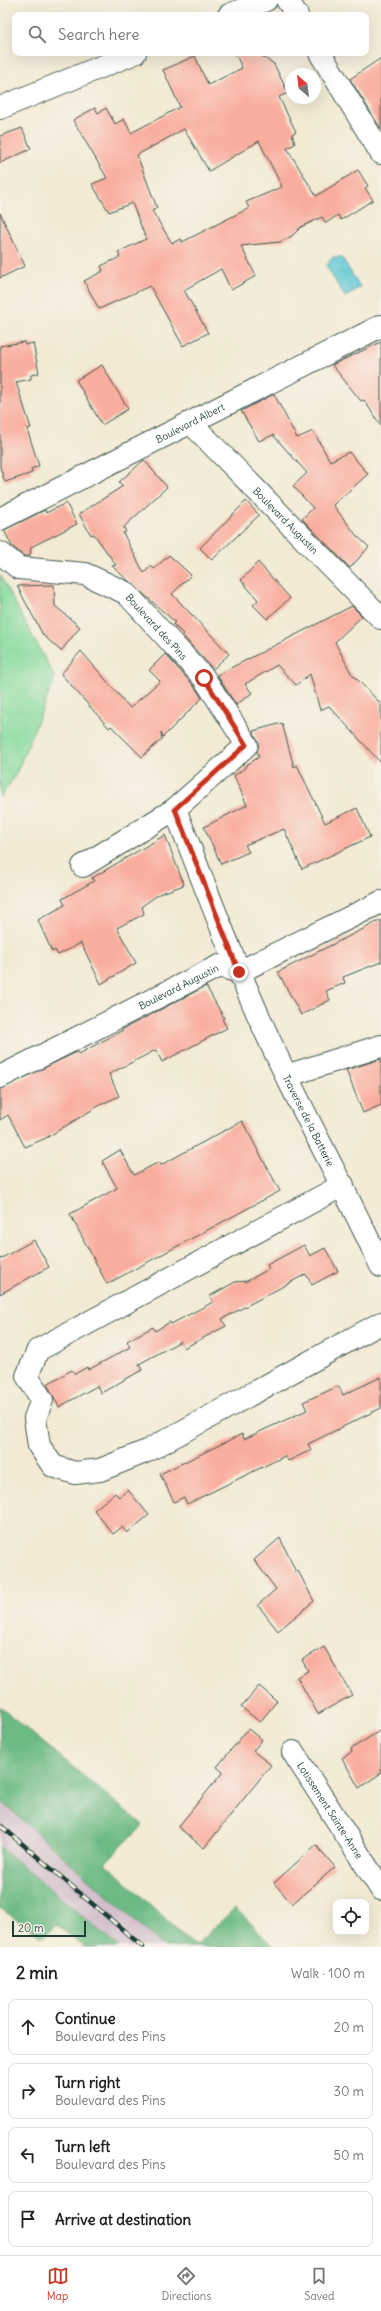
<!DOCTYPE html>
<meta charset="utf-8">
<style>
body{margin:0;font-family:Delius,sans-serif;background:#f6f6f6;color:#222}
.controls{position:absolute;right:12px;bottom:12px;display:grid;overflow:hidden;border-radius:8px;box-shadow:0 4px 16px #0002}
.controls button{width:36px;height:36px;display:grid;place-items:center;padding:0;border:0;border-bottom:1px solid #e0e0e0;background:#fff;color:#222;font:20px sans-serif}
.compass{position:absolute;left:285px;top:68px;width:36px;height:36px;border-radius:50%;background:#fff;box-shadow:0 4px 16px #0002;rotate:332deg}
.scale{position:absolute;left:12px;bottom:10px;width:74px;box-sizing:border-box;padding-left:4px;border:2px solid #1f3d34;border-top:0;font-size:11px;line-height:14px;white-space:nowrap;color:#1f3d34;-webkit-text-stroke:3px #f7f3e8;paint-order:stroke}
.stop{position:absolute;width:12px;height:12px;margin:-9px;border:3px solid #c8321e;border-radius:50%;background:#fff}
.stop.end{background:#c8321e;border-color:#fff;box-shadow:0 1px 4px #0008}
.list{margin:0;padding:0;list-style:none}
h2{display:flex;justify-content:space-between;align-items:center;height:52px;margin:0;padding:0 16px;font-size:17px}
h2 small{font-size:13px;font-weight:400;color:#767676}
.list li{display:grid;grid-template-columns:26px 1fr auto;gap:12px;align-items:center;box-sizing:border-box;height:56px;margin:0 8px 8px;padding:0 8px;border:1px solid #e0e0e0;border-radius:8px}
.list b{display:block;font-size:15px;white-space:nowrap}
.list p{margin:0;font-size:13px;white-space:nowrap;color:#767676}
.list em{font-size:13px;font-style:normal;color:#767676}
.icon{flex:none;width:22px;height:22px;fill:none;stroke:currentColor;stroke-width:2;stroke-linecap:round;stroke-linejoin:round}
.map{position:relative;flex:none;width:381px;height:1947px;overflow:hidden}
.search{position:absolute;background:#fff;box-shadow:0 4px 16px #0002;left:12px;right:12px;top:12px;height:44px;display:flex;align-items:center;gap:10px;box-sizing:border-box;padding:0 14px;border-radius:8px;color:#767676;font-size:15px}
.sheet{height:308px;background:#fff}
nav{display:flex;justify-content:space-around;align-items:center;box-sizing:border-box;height:56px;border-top:1px solid #e0e0e0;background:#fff;font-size:11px;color:#767676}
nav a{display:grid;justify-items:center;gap:2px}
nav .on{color:#c8321e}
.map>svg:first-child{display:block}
</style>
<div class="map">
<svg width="381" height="1947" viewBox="0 0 381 1947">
<rect width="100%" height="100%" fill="#f7f3e8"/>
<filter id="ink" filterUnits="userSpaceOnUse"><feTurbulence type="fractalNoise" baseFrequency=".025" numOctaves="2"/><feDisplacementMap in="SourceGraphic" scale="8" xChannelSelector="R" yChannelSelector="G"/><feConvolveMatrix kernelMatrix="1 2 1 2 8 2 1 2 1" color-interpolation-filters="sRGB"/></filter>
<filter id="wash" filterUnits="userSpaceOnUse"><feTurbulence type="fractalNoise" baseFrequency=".012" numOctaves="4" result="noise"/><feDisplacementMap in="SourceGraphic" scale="16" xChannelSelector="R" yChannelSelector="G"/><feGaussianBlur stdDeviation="0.9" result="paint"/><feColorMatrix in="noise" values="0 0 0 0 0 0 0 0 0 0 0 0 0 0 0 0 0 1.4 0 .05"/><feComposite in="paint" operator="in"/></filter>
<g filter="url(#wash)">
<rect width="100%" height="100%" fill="#f2ead4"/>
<polygon fill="#d1bdcb" points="0,1800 158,1940 166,1947 119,1947 0,1847"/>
<polygon fill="#85da9d" stroke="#528c68" points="0,575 55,678 16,774 0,798"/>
<g fill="#6cba84" stroke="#467c5c">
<polygon points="0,1707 143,1825 105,1863 195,1946 235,1908 275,1947 166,1947 158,1941 0,1800"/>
<polygon points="0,1847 119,1947 84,1947 56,1925 43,1938 0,1908"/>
</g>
<polygon fill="#5ac6d4" stroke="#3c8284" points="341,256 360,287 345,297 326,266 333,257 338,258"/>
<g id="blocks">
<g fill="#f9ad9f" fill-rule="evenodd">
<path d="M235,53H257L274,64L288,93L279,97L296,132L292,134L295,144L287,148L316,196L358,170L368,186L365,188L373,200L341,220L338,215L326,223L322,217L301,227L292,236L280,242L241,246L256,276L231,290L221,269L184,290L208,333L183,346L150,286L99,309L84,281L103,271L101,266L120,257L118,252L146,239L132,203L109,212L92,184L107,178L73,120L95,108L98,113L106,108L115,124L124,119L131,133L180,107L163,70L195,56L208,85L242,68ZM184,129L209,171L259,141L282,187L246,202L249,208L182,242L181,239L172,243L152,211L157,208L137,155Z"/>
<polygon points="381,58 381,129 350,79"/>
<polygon points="22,128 31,149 0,163 0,136"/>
<polygon points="0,213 25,266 0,278"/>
<polygon points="24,342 25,345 33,343 39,373 31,375 31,379 16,382 31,428 27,429 39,466 31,469 32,473 5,482 0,467 0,346"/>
<polygon points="381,342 381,426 364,400 361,401 332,365"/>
<polygon points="102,365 128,409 102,425 76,380"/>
<polygon points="274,394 297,438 313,431 330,461 349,452 368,474 333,505 357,536 369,547 350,568 302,519 313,508 293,486 307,473 273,435 259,441 241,411"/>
<polygon points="144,460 167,487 124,527 126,532 123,533 144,573 151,566 154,569 169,555 191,575 172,594 229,654 213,669 182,635 183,634 173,624 175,622 112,566 116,565 94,534 91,535 79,514 123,486 119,482"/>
<polygon points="246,501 259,515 212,560 200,548"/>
<polygon points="66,503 77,524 31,547 30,556 24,556 12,546 4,530 45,510 46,513"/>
<polygon points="258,562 290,598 267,619 253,605 258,600 241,580"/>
<polygon points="54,585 55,606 80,627 61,651 43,635 17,586"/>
<polygon points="352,606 362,616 335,642 351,673 381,704 381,763 329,706 320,710 310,674 296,685 277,665 245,684 252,693 236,705 217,675"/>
<polygon points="81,651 130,708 160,681 149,670 165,654 194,686 202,698 163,737 161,732 162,739 142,757 111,726 109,728 61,674"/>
<polygon points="282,723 294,767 297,765 325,823 357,808 370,837 302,869 284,829 245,845 249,852 221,864 204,827 247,805 234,776 245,768 245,766 259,757 257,751 259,743 253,731"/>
<polygon points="165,835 184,885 159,894 142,906 144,914 117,928 136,963 101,984 81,943 58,955 55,950 52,952 38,920 65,905 62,899 94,881 92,878"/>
<polygon points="381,920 381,962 343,977 345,983 326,991 330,1000 301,1015 278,972"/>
<polygon points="206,986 224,1018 222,1019 227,1028 162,1062 156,1050 109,1074 119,1096 100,1105 46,1138 25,1147 8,1115 0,1120 0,1089 77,1052 79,1054 123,1030 123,1029"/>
<polygon points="381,1059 381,1105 363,1113 346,1070"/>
<polygon points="242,1121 280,1191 107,1284 70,1214 117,1188 102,1161 120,1150 134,1175 159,1162 161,1165"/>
<polygon points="34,1240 49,1267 0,1294 0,1259"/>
<polygon points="304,1245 310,1256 325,1248 338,1271 312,1285 306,1274 222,1319 226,1326 184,1348 181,1341 139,1364 142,1370 101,1393 97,1386 59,1407 47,1384 72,1370 75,1374 87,1367 88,1370 114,1356 130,1347 127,1341 153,1327 155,1331 170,1322 171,1324 213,1302 210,1296 235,1282 247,1281 269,1269 267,1265"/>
<polygon points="381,1377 381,1408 308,1444 311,1450 288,1461 285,1456 187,1504 184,1497 174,1502 160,1474 242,1434 244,1439 307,1410 303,1402 339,1386 343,1395"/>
<polygon points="128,1490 149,1515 127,1533 122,1527 113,1534 94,1510 115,1493 119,1497"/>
<polygon points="280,1538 296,1572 298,1571 314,1601 278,1631 258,1605 276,1589 254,1560"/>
<polygon points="324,1647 352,1695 318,1714 297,1677 308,1671 302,1660"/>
<polygon points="259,1686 277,1701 260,1722 241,1707"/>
<polygon points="248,1729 262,1740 253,1751 271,1765 204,1848 178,1827 223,1772 217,1767"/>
<polygon points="381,1730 381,1773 359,1788 342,1758 352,1752 351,1749"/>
<polygon points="316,1845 335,1867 292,1904 274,1883"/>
</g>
</g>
</g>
<g filter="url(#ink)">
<use href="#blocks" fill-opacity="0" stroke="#3f574c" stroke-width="1"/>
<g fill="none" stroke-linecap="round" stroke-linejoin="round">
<g stroke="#3f574c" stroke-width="24">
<g id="minor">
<polyline points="287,0 297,15"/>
<polyline points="229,15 266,0"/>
<polyline points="320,53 381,153"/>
<polyline points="0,108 135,53"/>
<path id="s1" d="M191,423L381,618"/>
<path id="s2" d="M0,519L381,326"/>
<path id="s3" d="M0,553L19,568L85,574L126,593L204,678L247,745L175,809C210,899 244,990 287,1077C318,1140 351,1202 381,1266"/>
<polyline points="83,866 175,809"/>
<polyline points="286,1076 381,1046"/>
<path id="s4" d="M0,1077L219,966L239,972L381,902"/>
<polyline points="343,1185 38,1350 27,1376 42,1400 35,1418 39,1446 53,1466 75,1473 100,1470 147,1451 381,1323"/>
<path id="s5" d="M293,1752L381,1889"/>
</g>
</g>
<use href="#minor" stroke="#fff" stroke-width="22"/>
<g stroke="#1f3d34" stroke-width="4.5">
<polyline id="rail" points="0,1825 143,1947"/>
</g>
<use href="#rail" stroke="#f7f3e8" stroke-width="3" stroke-dasharray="9" stroke-linecap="butt"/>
</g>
</g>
<g fill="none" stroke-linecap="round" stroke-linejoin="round" filter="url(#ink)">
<polyline stroke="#c8321e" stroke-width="5" points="204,678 246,745 175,809 239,972"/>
</g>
<g text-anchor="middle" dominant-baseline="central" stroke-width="3" stroke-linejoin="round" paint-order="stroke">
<g font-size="10" fill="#1f3d34" stroke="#f7f3e8">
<text stroke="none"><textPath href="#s2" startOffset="213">Boulevard Albert</textPath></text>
<text stroke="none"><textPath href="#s1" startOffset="136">Boulevard Augustin</textPath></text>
<text stroke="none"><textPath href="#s3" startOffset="181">Boulevard des Pins</textPath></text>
<text stroke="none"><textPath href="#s4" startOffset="200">Boulevard Augustin</textPath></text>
<text stroke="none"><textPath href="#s3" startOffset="766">Traverse de la Batterie</textPath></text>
<text stroke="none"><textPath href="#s5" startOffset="69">Lotissement Sainte-Anne</textPath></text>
</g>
</g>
</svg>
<div class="controls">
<button><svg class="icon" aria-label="locate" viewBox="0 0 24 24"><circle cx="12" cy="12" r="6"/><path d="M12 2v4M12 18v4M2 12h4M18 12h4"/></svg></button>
</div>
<svg class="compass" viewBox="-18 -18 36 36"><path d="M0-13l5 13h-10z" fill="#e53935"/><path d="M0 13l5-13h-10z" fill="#767676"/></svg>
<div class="scale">20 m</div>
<div class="stop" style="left:204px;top:678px"></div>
<div class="stop end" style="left:239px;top:972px"></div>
<div class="search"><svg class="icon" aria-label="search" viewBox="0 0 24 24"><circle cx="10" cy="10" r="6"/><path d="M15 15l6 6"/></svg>Search here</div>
</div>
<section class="sheet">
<h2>2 min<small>Walk · 100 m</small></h2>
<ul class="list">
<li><svg class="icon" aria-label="ahead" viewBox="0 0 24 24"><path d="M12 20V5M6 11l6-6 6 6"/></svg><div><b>Continue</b><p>Boulevard des Pins</p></div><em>20 m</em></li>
<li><svg class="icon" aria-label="right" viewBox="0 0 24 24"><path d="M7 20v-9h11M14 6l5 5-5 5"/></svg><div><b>Turn right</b><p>Boulevard des Pins</p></div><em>30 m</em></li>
<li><svg class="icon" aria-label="left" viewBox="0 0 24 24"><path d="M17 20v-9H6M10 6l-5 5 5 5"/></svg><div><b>Turn left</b><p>Boulevard des Pins</p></div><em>50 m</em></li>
<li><svg class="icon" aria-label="arrive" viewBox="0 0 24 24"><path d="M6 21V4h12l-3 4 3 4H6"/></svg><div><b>Arrive at destination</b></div></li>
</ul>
</section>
<nav>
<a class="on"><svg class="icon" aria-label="map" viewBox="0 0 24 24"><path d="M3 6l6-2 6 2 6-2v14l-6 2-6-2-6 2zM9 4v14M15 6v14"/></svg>Map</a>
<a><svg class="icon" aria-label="directions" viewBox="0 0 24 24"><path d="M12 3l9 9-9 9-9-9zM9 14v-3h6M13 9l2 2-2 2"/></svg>Directions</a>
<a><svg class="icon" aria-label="saved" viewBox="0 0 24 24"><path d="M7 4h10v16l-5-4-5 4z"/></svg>Saved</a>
</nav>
